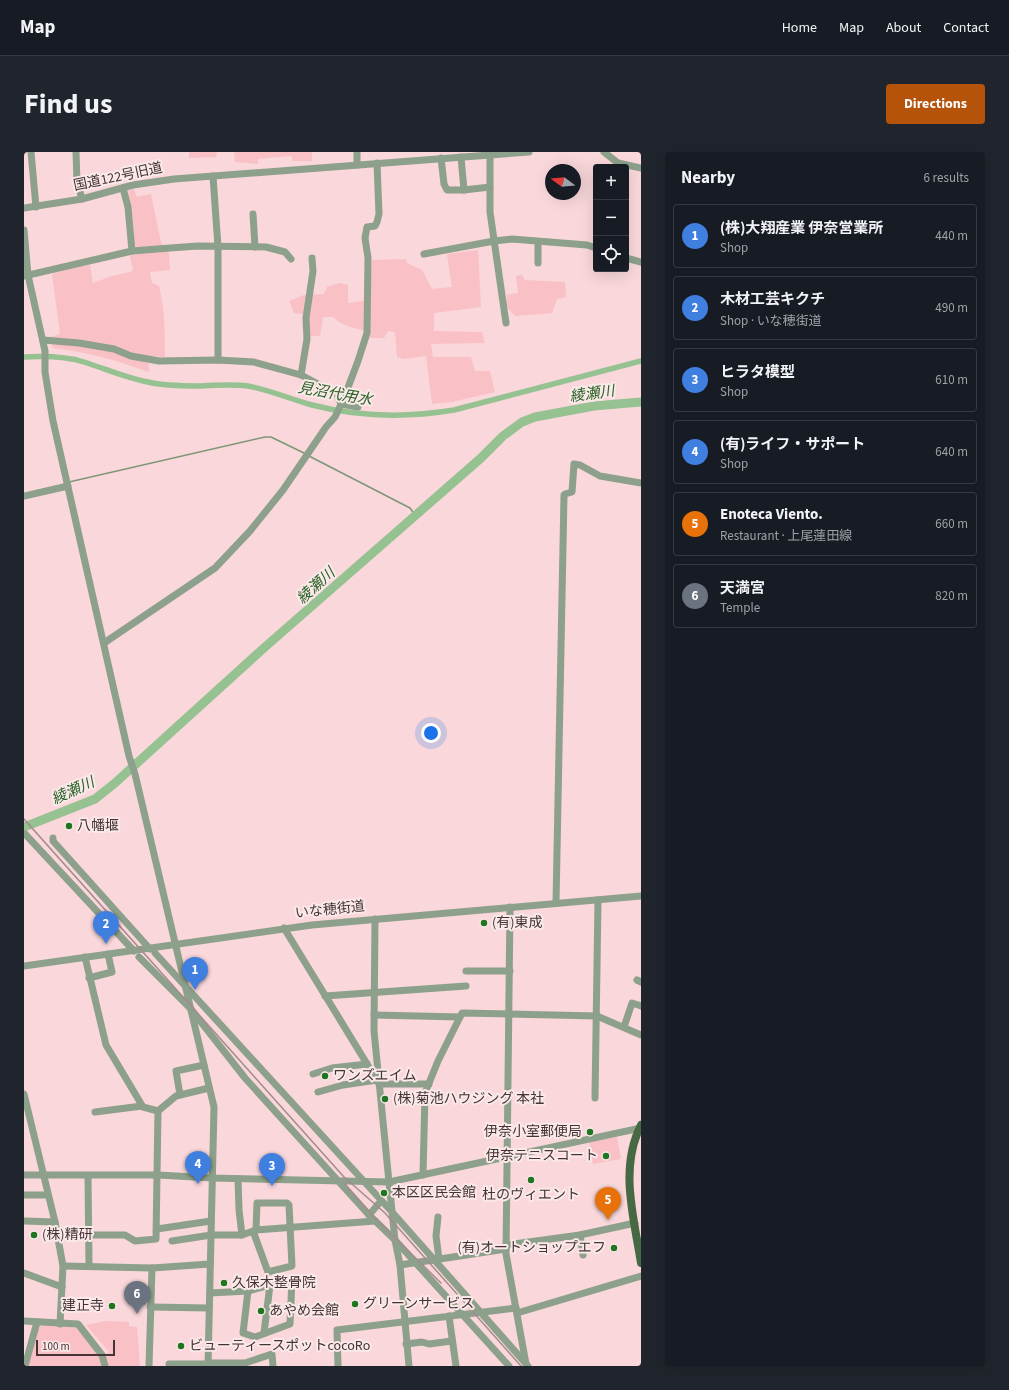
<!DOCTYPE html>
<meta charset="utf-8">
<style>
body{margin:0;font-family:"Source Sans 3","Noto Sans JP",sans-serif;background:#20242c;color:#f1f3f6}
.controls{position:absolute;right:12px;top:12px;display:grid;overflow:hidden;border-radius:4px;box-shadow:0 4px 16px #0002}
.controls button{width:36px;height:36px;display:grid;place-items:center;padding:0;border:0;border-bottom:1px solid #363941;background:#171b24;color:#f1f3f6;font:20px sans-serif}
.compass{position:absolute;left:521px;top:12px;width:36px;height:36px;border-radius:50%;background:#171b24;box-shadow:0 4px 16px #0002;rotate:286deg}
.scale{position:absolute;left:12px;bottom:10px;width:79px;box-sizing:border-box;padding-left:4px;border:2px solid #443435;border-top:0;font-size:11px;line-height:14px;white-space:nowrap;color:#443435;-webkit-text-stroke:3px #fbe9ea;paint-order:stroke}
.you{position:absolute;left:407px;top:581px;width:14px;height:14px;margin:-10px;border:3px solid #fff;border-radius:50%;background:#1a73e8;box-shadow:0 0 0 6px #1a73e833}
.badge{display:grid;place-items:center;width:26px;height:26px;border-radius:50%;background:#b45309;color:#fff;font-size:13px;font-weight:700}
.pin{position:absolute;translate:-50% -33px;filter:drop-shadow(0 1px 2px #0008)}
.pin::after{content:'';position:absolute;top:21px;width:14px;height:12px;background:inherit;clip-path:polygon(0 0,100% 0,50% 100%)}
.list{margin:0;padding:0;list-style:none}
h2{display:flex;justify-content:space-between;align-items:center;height:52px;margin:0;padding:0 16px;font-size:17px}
h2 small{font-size:13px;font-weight:400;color:#9ea1a6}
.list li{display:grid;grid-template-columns:26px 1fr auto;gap:12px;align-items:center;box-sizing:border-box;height:64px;margin:0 8px 8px;padding:0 8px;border:1px solid #363941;border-radius:4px}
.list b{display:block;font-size:15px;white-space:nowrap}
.list p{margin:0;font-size:13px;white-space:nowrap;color:#9ea1a6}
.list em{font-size:13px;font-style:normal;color:#9ea1a6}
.icon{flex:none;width:22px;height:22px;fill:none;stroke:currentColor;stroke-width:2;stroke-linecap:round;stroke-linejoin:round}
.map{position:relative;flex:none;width:617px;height:1214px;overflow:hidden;border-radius:4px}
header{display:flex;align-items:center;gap:24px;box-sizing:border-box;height:56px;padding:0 20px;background:#171b24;border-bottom:1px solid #363941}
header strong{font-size:19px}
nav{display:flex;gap:22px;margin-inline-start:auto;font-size:14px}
.intro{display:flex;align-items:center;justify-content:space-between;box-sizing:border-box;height:96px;padding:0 24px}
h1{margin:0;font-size:28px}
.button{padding:10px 18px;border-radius:4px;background:#b45309;color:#fff;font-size:14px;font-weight:700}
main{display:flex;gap:24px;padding:0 24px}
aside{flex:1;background:#171b24;border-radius:4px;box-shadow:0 4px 16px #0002}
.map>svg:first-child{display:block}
</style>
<header>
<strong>Map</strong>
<nav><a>Home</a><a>Map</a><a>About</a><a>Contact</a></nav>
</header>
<div class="intro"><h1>Find us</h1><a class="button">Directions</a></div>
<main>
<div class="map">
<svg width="617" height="1214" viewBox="0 0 617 1214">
<rect width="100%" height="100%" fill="#f9d7da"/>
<g fill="#f9c1c6">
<polygon points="165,0 193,0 192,5 165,6"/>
<polygon points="210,0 288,0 288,9 269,9 267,4 234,7 234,12 211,10"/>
<path d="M110,37L113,45L127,42L137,90L145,101L146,118L126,120L128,131L135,134C141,159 141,179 141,205L124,204L125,220C92,208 63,200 29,196L26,185L36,182L28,122L46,116L66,113L69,131L85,125L109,119L106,104L112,102L108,58L104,39Z"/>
<path d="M454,98L457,155L410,161V179L458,180L461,191L407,192L409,205H447L451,219H466L471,240L428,250L408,252L402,204L380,207L373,205L371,180L364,179L360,186H346V181C335,176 318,175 309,165H299L296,184H285L279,162L270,161L265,149L280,143L300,142L303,135L316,131L324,133V151L346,148L348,108L382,107L383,111L398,118L408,137L428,135L423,102Z"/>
<polygon points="498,123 501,128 541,130 542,145 533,147 528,161 491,164 482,154 483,143 494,141 492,124"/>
<polygon points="593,985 597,1007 569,1012 565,990"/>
<polygon points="81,1169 105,1170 105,1174 113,1175 116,1214 83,1214 80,1203 85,1200 62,1173"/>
<polygon points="13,1171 54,1175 77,1204 78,1214 2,1214"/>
</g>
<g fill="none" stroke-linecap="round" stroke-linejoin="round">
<g stroke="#7d9776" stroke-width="1.5">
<polyline points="285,304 386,356 391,363"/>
<polyline points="45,330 241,285 247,285 282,302"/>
</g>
<path stroke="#96c292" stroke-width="5.5" d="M0,205C20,204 41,204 60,210C82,217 102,226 124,230C140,234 158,234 175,234C192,233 207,232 224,234C246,238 266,247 288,253C335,265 382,266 430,258L617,209"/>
<polyline stroke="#96c292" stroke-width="9" points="0,675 71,647 91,631 241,495 457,306 479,284 498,270 511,265 570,254 617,250"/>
<g stroke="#8da08b" stroke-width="7">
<polyline points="7,0 12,55"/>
<polyline points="52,0 53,30 58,47"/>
<polyline points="466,0 466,60 482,171"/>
<polyline points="580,0 594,11 617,16"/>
<polyline points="437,5 440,38"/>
<polyline points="417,6 420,32 423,38 440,38 466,35"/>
<polyline points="333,13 333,0"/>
<polyline points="189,24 194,95 194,208"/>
<polyline points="99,36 104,55 108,99"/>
<polyline points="0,56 58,47 109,33 150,27 505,0"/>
<polyline points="229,62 231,95"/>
<polyline points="0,78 4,123 21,199 21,220 29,269 105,604 111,622 190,955 184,1214"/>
<polyline points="400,102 470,89 488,87 563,93 572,96"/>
<polyline points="602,106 617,110"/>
<polyline points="514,111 514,90"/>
<polyline points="0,124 108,99 146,96 174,94 242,95 261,100 267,107"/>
<polyline points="19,188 55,191 90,197 107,204 135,209 194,208 230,210 277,223 313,242 317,252"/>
<polyline points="277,223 283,187 282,166 289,119 288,106"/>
<polyline points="317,252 334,255"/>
<polyline points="0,344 44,334"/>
<polyline points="80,491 191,416 226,379 259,338 302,275 311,265 320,246 334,209 343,181 344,106 341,86 343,75 351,74 353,70 355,62 353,11"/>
<polyline points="1,682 110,799"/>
<polyline points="29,686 29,689 126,797"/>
<polyline points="532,751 540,343 541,342 548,340 550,312 556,313 576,324 617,331"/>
<polyline points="486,755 482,1102 502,1212"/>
<polyline points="351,767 350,879 365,1030 371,1088 376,1113 385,1214"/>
<polyline points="260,776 354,930"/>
<polyline points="131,801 368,1060 504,1214"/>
<polyline points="61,805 82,893 119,955 134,959 132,1087 111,1089 101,1083 64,1083"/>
<polyline points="115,805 166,856 221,926 345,1063 371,1088 485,1214"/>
<polyline points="0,814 288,773 617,744"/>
<polyline points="442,819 486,819"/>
<polyline points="65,826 88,820 84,802"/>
<polyline points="613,828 617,830"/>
<polyline points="301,844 442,834"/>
<polyline points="350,863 436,865"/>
<polyline points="600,875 608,851 617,854"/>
<polyline points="289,922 308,916 343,912"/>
<polyline points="355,932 405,932"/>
<polyline points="294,940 319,933 353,928"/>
<polyline points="0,942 31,1070 39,1114 36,1172"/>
<polyline points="156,943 152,919 180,913"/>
<polyline points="571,946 574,748"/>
<polyline points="134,959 152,944 185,936"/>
<polyline points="71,960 118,954"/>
<polyline points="0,1023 134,1023 188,1026 365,1030 617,976"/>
<polyline points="399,1023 401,941 414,909 438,861 573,864 617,883"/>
<polyline points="64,1024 65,1114"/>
<polyline points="214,1027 215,1058 218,1083"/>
<polyline points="0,1043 24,1043"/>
<polyline points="345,1063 357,1049"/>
<polyline points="414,1065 412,1084 415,1107"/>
<polyline points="0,1069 31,1070"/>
<polyline points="133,1077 187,1069"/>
<polyline points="229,1079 244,1120 268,1114 265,1053 263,1051 233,1051 232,1078"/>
<polyline points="556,1083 559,1103"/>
<polyline points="148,1089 187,1083 218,1083 232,1078 351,1069"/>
<polyline points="482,1093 556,1083 611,1071"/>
<polyline points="376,1113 482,1097"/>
<polyline points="39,1114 128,1116 186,1112"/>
<polyline points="0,1121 38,1135"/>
<polyline points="186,1141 224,1139 268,1127 266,1172 231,1185 219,1181 224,1139"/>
<polyline points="126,1155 185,1156"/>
<polyline points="493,1161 617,1124"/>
<polyline points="425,1164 432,1214"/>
<polyline points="0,1169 54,1172 78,1203 81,1214"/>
<polyline points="240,1181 246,1133"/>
<polyline points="382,1192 398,1190 405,1192 428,1189"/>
<polyline points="184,1211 221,1211 248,1202 249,1214"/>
<polyline points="145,1212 184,1212"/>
<polyline points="1,1214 13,1170"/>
<polyline points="125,1214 128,1116"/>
<polyline points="314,1214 313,1178 492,1156"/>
</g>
<path stroke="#466944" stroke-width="8" d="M617,973C595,1016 610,1066 617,1111"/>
<g stroke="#a48b8d" stroke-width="1.5">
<polyline points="0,667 320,1025 361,1061 497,1214"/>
<polyline points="320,1031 352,1067 417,1131"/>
</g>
</g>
<g fill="#207520" stroke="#fbe9ea" stroke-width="1.5">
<circle cx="45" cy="674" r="4"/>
<circle cx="460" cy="771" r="4"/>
<circle cx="301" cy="924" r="4"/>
<circle cx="361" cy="947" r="4"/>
<circle cx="566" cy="980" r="4"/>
<circle cx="582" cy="1004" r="4"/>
<circle cx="507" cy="1028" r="4"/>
<circle cx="360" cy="1041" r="4"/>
<circle cx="10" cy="1083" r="4"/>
<circle cx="590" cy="1096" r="4"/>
<circle cx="200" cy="1131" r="4"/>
<circle cx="331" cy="1152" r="4"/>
<circle cx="88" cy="1154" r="4"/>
<circle cx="237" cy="1159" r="4"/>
<circle cx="157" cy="1194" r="4"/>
</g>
<g text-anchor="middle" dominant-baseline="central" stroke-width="4" stroke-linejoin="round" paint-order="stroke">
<g font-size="14" fill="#443435" stroke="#fbe9ea">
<text transform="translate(94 25) rotate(-12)">国道122号旧道</text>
<text transform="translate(306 758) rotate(-6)">いな穂街道</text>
</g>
<g font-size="14" fill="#443435" stroke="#fbe9ea" text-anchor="start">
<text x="53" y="674">八幡堰</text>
<text x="468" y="771">(有)東成</text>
<text x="309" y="924">ワンズエイム</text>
<text x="369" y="947">(株)菊池ハウジング 本社</text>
<text x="558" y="980" text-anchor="end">伊奈小室郵便局</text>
<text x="574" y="1004" text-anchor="end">伊奈テニスコート</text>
<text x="368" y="1041">本区区民会館</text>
<text x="507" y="1043" text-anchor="middle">杜のヴィエント</text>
<text x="18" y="1083">(株)精研</text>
<text x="582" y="1096" text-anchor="end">(有)オートショップエフ</text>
<text x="208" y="1131">久保木整骨院</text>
<text x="339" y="1152">グリーンサービス</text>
<text x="80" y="1154" text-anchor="end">建正寺</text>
<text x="245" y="1159">あやめ会館</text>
<text x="165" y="1194">ビューティースポットcocoRo</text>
</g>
<g font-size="15" font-style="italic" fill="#276225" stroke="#fbe9ea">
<text transform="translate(311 242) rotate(10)">見沼代用水</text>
<text transform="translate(568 242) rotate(-8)">綾瀬川</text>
<text transform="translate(292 434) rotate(-42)">綾瀬川</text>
<text transform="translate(49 639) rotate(-25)">綾瀬川</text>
</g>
</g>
</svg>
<div class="controls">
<button>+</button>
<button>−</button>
<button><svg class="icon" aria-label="locate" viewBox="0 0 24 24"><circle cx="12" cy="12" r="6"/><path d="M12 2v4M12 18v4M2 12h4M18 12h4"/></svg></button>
</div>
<svg class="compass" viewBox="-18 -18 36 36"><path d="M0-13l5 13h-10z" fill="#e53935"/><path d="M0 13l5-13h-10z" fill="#9ea1a6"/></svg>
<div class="scale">100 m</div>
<div class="you"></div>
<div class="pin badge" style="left:171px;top:838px;background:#3f7fe0">1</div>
<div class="pin badge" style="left:82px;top:792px;background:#3f7fe0">2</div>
<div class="pin badge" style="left:248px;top:1034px;background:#3f7fe0">3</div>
<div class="pin badge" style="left:174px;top:1032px;background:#3f7fe0">4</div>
<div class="pin badge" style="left:584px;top:1068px;background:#e8710a">5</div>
<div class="pin badge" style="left:113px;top:1162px;background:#6b7280">6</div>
</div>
<aside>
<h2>Nearby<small>6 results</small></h2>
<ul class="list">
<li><span class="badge" style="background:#3f7fe0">1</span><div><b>(株)大翔産業 伊奈営業所</b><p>Shop</p></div><em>440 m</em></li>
<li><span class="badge" style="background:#3f7fe0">2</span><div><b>木材工芸キクチ</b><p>Shop · いな穂街道</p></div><em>490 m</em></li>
<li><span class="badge" style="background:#3f7fe0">3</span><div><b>ヒラタ模型</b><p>Shop</p></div><em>610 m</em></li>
<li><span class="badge" style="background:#3f7fe0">4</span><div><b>(有)ライフ・サポート</b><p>Shop</p></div><em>640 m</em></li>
<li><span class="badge" style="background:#e8710a">5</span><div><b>Enoteca Viento.</b><p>Restaurant · 上尾蓮田線</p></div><em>660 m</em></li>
<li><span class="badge" style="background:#6b7280">6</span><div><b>天満宮</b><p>Temple</p></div><em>820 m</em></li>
</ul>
</aside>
</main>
